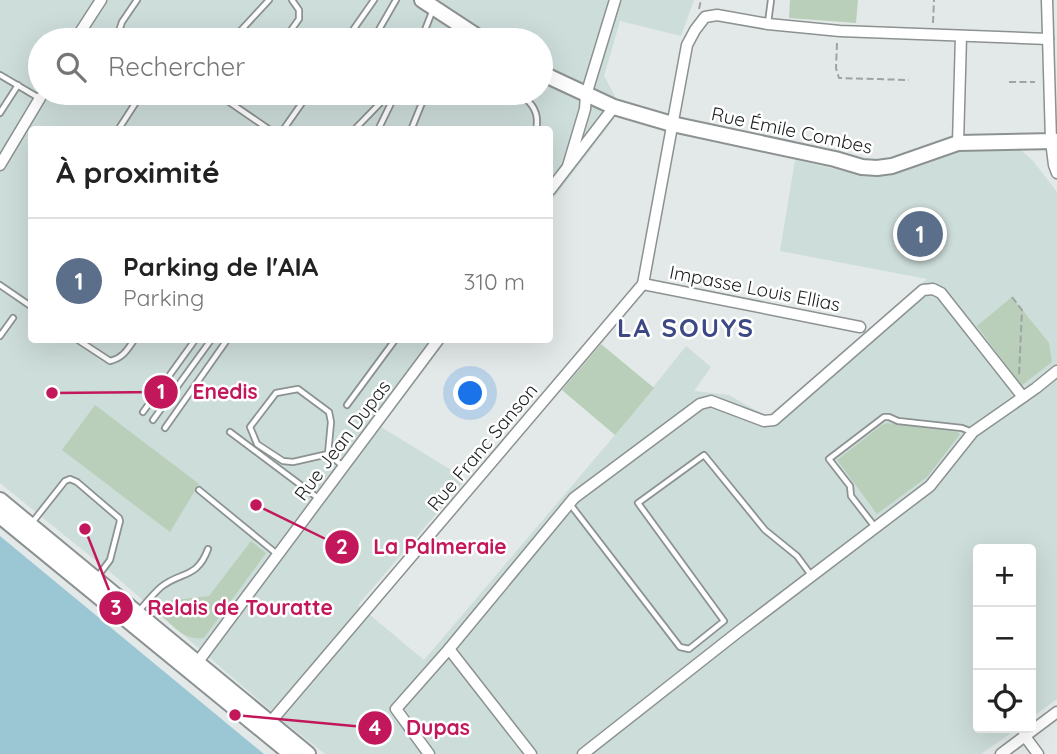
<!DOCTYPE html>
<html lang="fr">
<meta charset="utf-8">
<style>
body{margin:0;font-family:Quicksand,sans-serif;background:#f6f6f6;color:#222}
.controls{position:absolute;right:21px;bottom:21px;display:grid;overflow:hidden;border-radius:7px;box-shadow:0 7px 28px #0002}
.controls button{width:63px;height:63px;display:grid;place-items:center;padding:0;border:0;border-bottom:2px solid #e0e0e0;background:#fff;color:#222;font:35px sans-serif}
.you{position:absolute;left:471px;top:394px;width:24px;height:24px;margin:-18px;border:5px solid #fff;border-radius:50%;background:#1a73e8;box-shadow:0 0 0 10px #1a73e833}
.badge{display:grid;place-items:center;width:46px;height:46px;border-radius:50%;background:#404bbf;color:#fff;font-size:23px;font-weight:700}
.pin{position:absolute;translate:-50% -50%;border:4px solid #fff;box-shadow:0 2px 7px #0006}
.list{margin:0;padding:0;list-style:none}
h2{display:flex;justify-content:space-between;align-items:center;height:91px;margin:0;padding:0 28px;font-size:30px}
h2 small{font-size:23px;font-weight:400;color:#767676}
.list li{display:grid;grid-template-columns:46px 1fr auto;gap:21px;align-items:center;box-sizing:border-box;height:126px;padding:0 28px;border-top:2px solid #e0e0e0}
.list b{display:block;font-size:26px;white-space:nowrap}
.list p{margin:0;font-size:23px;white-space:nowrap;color:#767676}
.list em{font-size:23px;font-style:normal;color:#767676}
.icon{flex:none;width:38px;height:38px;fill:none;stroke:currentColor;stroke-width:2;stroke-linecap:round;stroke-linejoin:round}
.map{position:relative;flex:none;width:1057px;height:754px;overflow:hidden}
.search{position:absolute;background:#fff;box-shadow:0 7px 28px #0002;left:28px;top:28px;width:525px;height:77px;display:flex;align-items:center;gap:18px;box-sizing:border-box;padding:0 24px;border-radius:38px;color:#767676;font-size:26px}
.panel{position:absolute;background:#fff;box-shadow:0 7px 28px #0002;left:28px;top:126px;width:525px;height:217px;border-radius:7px}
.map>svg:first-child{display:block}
</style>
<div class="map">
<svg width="1057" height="754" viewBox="0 0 1057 754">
<rect width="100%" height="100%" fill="#e2e9e8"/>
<path fill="#cdddda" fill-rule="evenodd" d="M0,0H694L681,36L620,21L604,76L615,96L614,119L550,203V130H32V340H447L381,427L466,479L358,605L424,660L615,435L686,346L711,367L694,391L729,395L767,417L927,279L780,251L795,160L861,175H882L900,170L953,148H1019L1033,161L1057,192V699L1031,718V549H978V728H1018L981,754H325L283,721L116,577L0,483ZM40,40H541V93H40Z"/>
<g fill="#b9cfb9">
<polygon points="790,0 858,0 856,23 789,18"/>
<polygon points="1012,297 1049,343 1052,362 1021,386 977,326"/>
<polygon points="601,344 654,388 615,435 562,390"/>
<polygon points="95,405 199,484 170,532 62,450"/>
<polygon points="887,423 957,432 960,434 927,477 877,514 837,460 882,425"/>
<path d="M251,541L266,553L204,638C184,641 172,625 159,613L167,601L209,596Z"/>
</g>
<polygon fill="#9bc7d4" points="0,536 264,754 0,754"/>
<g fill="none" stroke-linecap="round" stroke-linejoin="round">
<g stroke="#8c9291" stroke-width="8">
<g id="lane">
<polyline points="768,23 771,0"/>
<polyline points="119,40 117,37 122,22 137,0"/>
<polyline points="232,40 269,0"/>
<polyline points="284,40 299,19 299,10 292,0"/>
<polyline points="346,40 374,0"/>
<polyline points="373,40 396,0"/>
<polyline points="421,40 432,12"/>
<polyline points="0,75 39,98"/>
<polyline points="216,93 270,130"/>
<path d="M519,93C532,103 540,112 536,130"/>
<polyline points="0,113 18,85"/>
<polyline points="118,130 142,93"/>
<polyline points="283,130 309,93"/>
<polyline points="354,130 390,93"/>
<polyline points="378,130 396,93"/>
<polyline points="411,130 426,93"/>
<polyline points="0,285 32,307"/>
<polyline points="0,336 13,318"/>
<path d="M78,340L110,361C123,358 127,350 134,340"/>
<polyline points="347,405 395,340"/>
<polyline points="143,412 195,340"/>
<polyline points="153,420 211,340"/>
<polyline points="165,428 227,340"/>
<polyline points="230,432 318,498"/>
<polyline points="328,454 293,462 283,461 257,444 250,427 276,393 298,389 329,412 331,422 328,454 343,466"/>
<polyline points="199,490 277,554"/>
<polyline points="570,504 680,647 689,649 724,621 638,503 704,455 765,530 797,556 811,575"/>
<polyline points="31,524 65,481 70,479 77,482 119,518 120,521 110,560 98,576"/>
<polyline points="875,527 851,496 850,486 829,459 884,417 889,417 898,421 962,428 972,432"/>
<path d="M138,612C145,604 153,594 161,587C181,571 197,579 208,549"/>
</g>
</g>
<g stroke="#8c9291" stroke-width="13">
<g id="street">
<polyline points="1047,0 1051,141 1054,165 1057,173"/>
<polyline points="79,34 101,0"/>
<polyline points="958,143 961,36"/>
<polyline points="0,165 40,98"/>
<polyline points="568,166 585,109 586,95 615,0"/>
<polyline points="550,190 614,107"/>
<polyline points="643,284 860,327"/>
<polyline points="449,649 531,754"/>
<polyline points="194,667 438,340"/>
<polyline points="268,725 643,284 687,45 695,30 705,17 717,15 768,24 840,31 1048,39"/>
<polyline points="1024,735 1038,754"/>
<polyline points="429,754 396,709 449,649 574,498 700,404 711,401 764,421 774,420 923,290 933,289 941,293 1023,397"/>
<polyline points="583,754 738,632 930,486 973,432 1036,388 1057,371"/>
<polyline points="1001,754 1057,712"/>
</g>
</g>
<g stroke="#8c9291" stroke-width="18">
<g id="secondary">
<polyline points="422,0 483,40"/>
<polyline points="541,73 614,107 672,124 835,159 862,167 877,168 892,166 958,143 1057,141"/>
<polyline points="0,500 308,754"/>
<polyline points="0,516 291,754"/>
</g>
</g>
<g stroke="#9ea4a3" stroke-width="2" stroke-dasharray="7 3.5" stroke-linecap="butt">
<polyline points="699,9 701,0"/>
<polyline points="933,23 934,0"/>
<polyline points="837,43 836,68 839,78 909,80"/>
<polyline points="1009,82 1035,82"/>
<polyline points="1012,297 1022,310 1019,376"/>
</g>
<use href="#lane" stroke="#fff" stroke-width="4.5"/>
<use href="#street" stroke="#fff" stroke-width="10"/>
<use href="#secondary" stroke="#fff" stroke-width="14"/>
</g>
<g text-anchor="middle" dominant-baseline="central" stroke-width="5" stroke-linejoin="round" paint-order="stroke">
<g font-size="19" fill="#1c1e1e" stroke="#fff">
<text transform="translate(792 130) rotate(12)">Rue Émile Combes</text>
<text transform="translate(755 288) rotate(11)">Impasse Louis Ellias</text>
<text transform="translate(342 440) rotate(-53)">Rue Jean Dupas</text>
<text transform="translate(482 447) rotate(-50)">Rue Franc Sanson</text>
</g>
<g font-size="26" font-weight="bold" letter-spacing="2" fill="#3d4985" stroke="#fff">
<text x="686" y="327">LA SOUYS</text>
</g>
</g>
<path fill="none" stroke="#c2185b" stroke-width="2.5" d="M52 393L161 392M256 505L342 547M85 529L116 608M235 715L375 728"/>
<g fill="#c2185b" stroke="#fff" stroke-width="2.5">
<circle cx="52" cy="393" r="7"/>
<circle cx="256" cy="505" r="7"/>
<circle cx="85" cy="529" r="7"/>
<circle cx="235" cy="715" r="7"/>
<circle cx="161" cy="392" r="18"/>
<circle cx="342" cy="547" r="18"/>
<circle cx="116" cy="608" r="18"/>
<circle cx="375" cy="728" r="18"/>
</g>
<g font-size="21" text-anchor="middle" font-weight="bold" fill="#fff">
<text x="161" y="399">1</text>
<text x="342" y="554">2</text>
<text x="116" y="615">3</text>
<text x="375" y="735">4</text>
</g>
<g font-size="21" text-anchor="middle" font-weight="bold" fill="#c2185b" stroke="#fff" stroke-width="5" stroke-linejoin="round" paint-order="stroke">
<text x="225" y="399">Enedis</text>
<text x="440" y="554">La Palmeraie</text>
<text x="240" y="615">Relais de Touratte</text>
<text x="438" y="735">Dupas</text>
</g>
</svg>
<div class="controls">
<button>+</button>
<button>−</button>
<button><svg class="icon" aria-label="locate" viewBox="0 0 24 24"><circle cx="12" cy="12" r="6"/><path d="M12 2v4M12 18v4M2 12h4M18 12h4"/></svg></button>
</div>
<div class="you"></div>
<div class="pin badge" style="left:920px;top:234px;background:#5c6f8a">1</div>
<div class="search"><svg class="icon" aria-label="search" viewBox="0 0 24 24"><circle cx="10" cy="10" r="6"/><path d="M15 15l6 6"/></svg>Rechercher</div>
<section class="panel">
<h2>À proximité<small></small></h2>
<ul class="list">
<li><span class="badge" style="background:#5c6f8a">1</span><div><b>Parking de l'AIA</b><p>Parking</p></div><em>310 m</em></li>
</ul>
</section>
</div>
